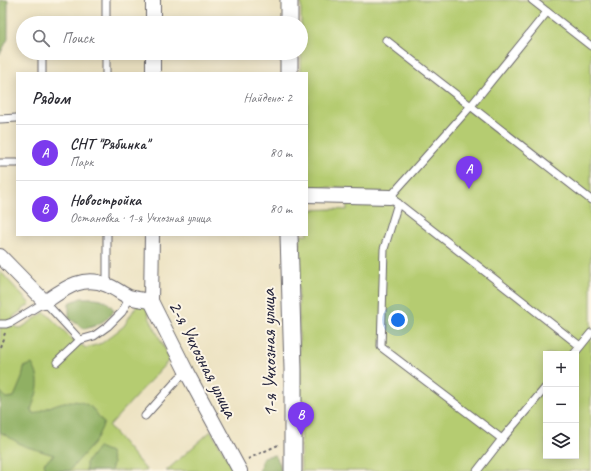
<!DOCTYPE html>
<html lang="ru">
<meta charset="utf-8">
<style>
body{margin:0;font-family:Caveat,sans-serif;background:#f2f2f3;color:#2b2b33}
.controls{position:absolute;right:12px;bottom:12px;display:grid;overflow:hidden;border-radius:0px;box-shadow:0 2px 10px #0003}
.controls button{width:36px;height:36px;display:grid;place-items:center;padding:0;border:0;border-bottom:1px solid #e1e1e2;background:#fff;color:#2b2b33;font:20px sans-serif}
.you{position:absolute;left:398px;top:320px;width:14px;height:14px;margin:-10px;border:3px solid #fff;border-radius:50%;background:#1a73e8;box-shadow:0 0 0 6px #1a73e833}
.badge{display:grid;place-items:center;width:26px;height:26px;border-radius:50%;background:#7c3aed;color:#fff;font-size:13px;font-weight:700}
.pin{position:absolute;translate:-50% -33px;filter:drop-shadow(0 1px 2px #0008)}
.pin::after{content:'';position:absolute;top:21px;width:14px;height:12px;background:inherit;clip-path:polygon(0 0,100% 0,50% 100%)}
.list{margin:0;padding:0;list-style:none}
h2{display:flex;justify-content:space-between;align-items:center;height:52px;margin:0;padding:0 16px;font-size:17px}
h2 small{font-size:13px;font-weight:400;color:#7c7c81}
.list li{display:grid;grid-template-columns:26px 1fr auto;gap:12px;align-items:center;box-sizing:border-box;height:56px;padding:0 16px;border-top:1px solid #e1e1e2}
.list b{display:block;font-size:15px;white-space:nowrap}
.list p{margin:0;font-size:13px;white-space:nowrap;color:#7c7c81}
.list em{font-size:13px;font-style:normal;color:#7c7c81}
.icon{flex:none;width:22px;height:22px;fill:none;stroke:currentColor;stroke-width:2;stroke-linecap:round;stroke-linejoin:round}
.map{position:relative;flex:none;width:591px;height:471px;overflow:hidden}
.search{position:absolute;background:#fff;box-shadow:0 2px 10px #0003;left:16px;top:16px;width:292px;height:44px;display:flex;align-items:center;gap:10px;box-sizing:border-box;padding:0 14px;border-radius:22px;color:#7c7c81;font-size:15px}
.panel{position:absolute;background:#fff;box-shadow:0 2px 10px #0003;left:16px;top:72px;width:292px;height:164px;border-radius:0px}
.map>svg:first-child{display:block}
</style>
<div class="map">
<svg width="591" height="471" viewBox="0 0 591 471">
<rect width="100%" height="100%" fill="#fcf5e5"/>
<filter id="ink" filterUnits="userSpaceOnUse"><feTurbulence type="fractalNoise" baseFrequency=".025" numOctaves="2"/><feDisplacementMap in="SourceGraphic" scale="8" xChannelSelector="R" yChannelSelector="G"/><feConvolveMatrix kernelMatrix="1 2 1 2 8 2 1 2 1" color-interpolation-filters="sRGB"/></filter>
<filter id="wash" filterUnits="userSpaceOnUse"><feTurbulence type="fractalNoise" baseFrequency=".012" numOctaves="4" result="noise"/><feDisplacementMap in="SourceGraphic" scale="16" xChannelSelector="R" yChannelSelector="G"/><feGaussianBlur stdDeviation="0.9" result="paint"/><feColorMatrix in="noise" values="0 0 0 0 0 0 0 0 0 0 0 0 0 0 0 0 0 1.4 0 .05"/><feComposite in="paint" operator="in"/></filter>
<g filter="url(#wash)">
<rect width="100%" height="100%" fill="#ede3c3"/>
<g fill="#b5cc71" stroke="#6c7756" fill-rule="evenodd">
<path d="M301,0H591V471H301L298,268L301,235H307V210L332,209L347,210L346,187L307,188V73H301ZM546,354H576V456H546Z"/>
<polygon points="0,271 30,304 13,317 15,327 21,328 45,312 72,339 86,348 102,343 124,326 138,303 147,306 149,317 170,359 109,426 147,471 0,471"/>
<polygon points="211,431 235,471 166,471"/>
</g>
<g fill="#90b063" stroke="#59694f">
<polygon points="0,0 8,0 8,39 0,54"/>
<path d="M81,298C96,298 106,296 114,311C105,322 97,326 84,329L69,318V303Z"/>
<path d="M32,364C43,382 37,392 31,410L34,414C52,406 73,393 92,408C96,412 100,419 104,423L95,442L69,471L46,470L44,463L54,455L24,446L0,432V391L6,398L14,397L22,378L24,367Z"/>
<polygon points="98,447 110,452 113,463 111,471 86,471 86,463"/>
<polygon points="275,455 280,464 281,471 259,471 263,457"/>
</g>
</g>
<g filter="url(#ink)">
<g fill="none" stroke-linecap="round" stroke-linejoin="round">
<g stroke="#69666b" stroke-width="9">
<g id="service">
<polyline points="106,0 106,23"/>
<polyline points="532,0 591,46"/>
<polyline points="547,12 470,107 390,197 580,346"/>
<polyline points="386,40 591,200"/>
<polyline points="42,53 42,73"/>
<polyline points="106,53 106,73"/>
<polyline points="0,119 17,118"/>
<polyline points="0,163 17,163"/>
<polyline points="398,203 384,249 381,347 502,439"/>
<polyline points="107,235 107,285"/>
<polyline points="0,324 6,324 12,322 45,302 80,340"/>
<polyline points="574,354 591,333"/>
<polyline points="57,362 80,340 94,336 108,326 122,312 130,297"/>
<polyline points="145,416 179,378 187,373"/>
<polyline points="477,471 502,439 546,387"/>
</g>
</g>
<g stroke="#69666b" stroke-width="16">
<g id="minor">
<polyline points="153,0 153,23"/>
<polyline points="153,53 153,73"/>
<polyline points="307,195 390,197"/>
<polyline points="152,235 151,301 187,373 240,471"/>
<path d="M0,256L45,302C64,289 83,274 107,285C115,288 122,294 129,297C136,299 144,300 151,301"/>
</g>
</g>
<g stroke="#69666b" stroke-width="19">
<g id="tertiary">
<polyline points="289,23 289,0"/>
<polyline points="289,73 289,53"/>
<polyline points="289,235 293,369 293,471"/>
</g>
</g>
<g stroke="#69666b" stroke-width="2" stroke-dasharray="3 3" stroke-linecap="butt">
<polyline points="0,347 5,333"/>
<polyline points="248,459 278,445"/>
</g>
<use href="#service" stroke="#fff" stroke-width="7"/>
<use href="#minor" stroke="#fff" stroke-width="14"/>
<use href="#tertiary" stroke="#fff" stroke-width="17"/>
</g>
</g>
<g text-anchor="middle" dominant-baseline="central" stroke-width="4" stroke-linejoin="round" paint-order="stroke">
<g font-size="20" fill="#22223b" stroke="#fcf5e5">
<text transform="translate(269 353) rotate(-91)">1-я Учхозная улица</text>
<text transform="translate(203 359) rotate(63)">2-я Учхозная улица</text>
</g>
</g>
</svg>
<div class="controls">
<button>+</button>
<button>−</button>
<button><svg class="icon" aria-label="layers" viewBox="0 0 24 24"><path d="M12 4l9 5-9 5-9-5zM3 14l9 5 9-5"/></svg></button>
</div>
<div class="you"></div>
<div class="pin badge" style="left:469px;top:189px">A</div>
<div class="pin badge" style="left:301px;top:435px">B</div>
<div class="search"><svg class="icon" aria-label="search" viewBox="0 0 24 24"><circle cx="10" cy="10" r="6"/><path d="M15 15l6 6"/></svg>Поиск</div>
<section class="panel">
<h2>Рядом<small>Найдено: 2</small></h2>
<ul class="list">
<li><span class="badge">A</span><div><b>СНТ &quot;Рябинка&quot;</b><p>Парк</p></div><em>80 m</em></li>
<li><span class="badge">B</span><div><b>Новостройка</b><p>Остановка · 1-я Учхозная улица</p></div><em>80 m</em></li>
</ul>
</section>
</div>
